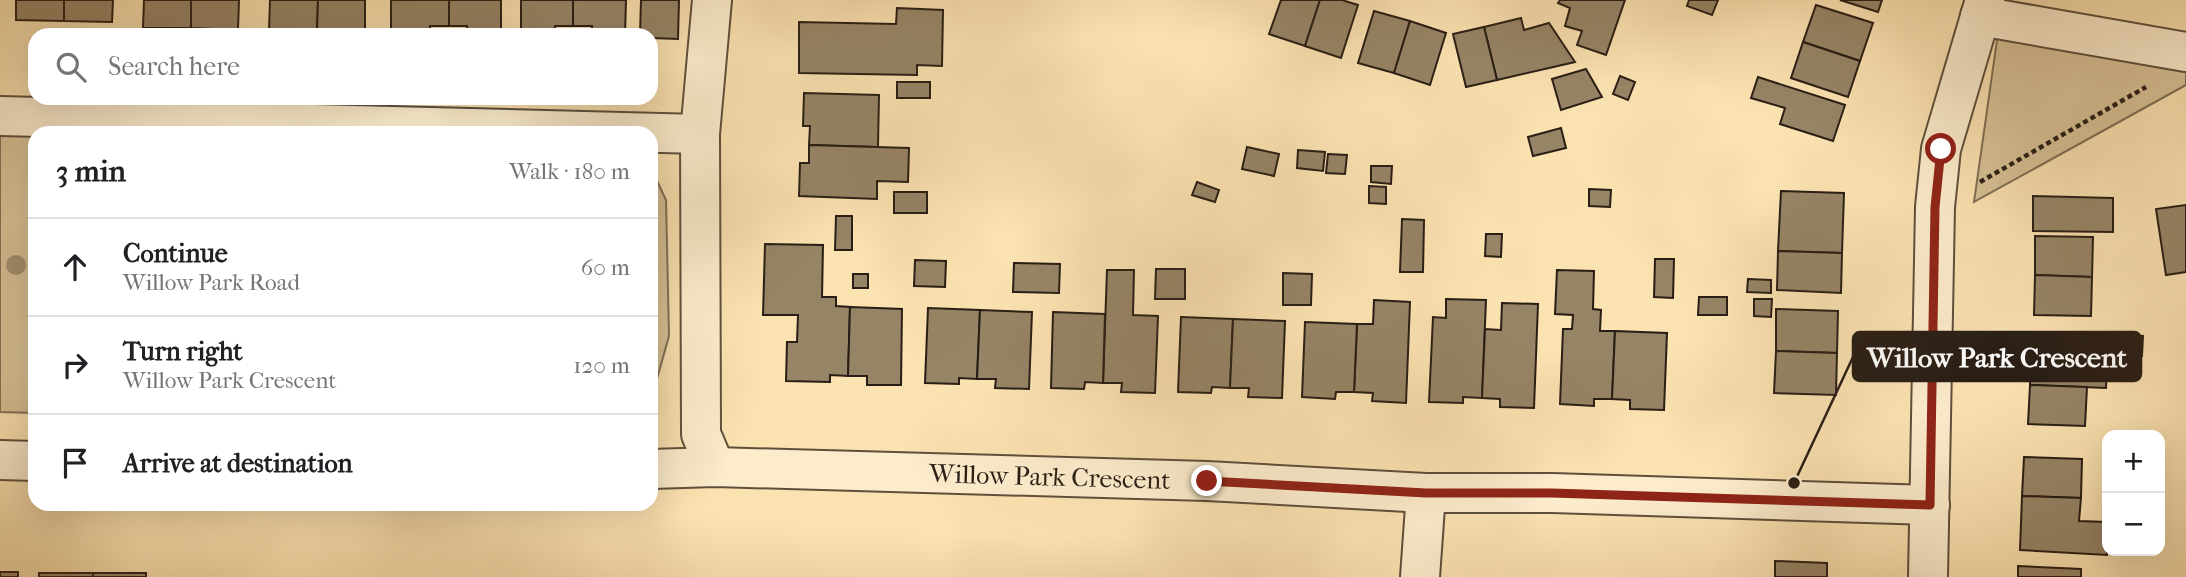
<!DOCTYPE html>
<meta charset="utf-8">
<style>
body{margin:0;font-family:"IM FELL French Canon",serif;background:#f2f2f2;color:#202124}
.controls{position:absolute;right:21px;bottom:21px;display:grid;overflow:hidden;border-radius:14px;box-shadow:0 7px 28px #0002}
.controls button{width:63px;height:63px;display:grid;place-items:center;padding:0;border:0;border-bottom:2px solid #e0e0e0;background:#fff;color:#202124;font:35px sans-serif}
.stop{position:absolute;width:21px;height:21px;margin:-16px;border:5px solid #8f2418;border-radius:50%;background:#fff}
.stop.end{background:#8f2418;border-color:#fff;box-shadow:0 2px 7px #0008}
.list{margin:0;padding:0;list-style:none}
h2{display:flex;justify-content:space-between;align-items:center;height:91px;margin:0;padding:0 28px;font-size:30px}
h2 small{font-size:23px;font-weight:400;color:#757577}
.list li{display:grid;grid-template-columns:46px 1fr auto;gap:21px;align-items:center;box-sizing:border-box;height:98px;padding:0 28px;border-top:2px solid #e0e0e0}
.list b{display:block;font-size:26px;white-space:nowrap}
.list p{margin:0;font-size:23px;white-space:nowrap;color:#757577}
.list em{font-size:23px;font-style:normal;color:#757577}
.icon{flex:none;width:38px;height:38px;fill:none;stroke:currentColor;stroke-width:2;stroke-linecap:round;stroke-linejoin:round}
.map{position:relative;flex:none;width:2186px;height:577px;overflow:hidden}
.search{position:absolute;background:#fff;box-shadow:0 7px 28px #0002;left:28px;top:28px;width:630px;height:77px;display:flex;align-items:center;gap:18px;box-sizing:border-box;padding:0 24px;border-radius:21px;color:#757577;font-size:26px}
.panel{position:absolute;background:#fff;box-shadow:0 7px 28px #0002;left:28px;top:126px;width:630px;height:385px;border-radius:21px}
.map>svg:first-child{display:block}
</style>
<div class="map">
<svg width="2186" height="577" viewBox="0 0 2186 577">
<rect width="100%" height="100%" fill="#fbe2b1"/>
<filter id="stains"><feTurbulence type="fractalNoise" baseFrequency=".00286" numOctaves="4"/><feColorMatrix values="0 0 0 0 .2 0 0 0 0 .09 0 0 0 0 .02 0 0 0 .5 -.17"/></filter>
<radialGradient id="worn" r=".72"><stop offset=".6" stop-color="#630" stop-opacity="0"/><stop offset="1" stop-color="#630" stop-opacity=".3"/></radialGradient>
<g fill="#d7c196" stroke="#807056" stroke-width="2">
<polygon points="1998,33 2186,65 2186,85 1974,202"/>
<polygon points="0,134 35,135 35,413 0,412"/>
<polygon points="651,168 666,200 669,336 651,400"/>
</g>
<g fill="#968466" stroke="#291e15" stroke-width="2">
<polygon points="16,0 64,0 64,21 16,20"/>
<polygon points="64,0 113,0 112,22 64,21"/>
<polygon points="144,0 191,0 191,28 143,28"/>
<polygon points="191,0 239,0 238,30 191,28"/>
<polygon points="270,0 318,0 317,31 269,30"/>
<polygon points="318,0 365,0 365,31 317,31"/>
<polygon points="391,0 449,0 449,26 430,26 430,33 391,33"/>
<polygon points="449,0 501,0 501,35 467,35 467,26 449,26"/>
<polygon points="521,0 573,0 573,26 555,26 555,33 521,33"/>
<polygon points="573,0 626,0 625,35 591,35 592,26 573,26"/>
<polygon points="641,0 679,0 678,39 651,38 651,35 640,35"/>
<polygon points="1281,0 1320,0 1305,46 1269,34"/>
<polygon points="1320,0 1342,0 1358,5 1341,58 1305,46"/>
<polygon points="1560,0 1625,0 1606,55 1577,45 1582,31 1565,26 1570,8 1558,3"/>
<polygon points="1689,0 1718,0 1712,15 1687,6"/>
<polygon points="1840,0 1882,0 1878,12"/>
<polygon points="1816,5 1873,23 1860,61 1803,42"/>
<polygon points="897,8 943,10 942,66 917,65 917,75 799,73 799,22 896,24"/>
<polygon points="1374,11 1410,21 1394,73 1358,63"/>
<polygon points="1521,18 1524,30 1549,23 1575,62 1497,80 1484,27"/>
<polygon points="1410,21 1446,33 1430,85 1394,73"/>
<polygon points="1484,27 1497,80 1466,87 1453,34"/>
<polygon points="1803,42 1860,61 1848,97 1791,78"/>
<polygon points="1586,69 1602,97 1561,110 1552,79"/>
<polygon points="1620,76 1635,82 1628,100 1613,94"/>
<polygon points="1758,77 1845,105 1833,141 1780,124 1785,108 1751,98"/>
<rect x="897" y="82" width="33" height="16"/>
<polygon points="804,93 879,95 878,147 809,145 810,126 803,126"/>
<polygon points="1561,128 1566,148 1533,156 1528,137"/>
<polygon points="809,145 909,148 908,182 877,181 877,199 799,196 800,163 809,163"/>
<polygon points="1247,147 1279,154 1274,176 1242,169"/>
<polygon points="1298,150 1325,152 1323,171 1297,168"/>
<polygon points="1328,154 1347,155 1345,174 1326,173"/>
<polygon points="1371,166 1392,166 1391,184 1371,182"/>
<polygon points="1197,182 1219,190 1215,202 1192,195"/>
<polygon points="1369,186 1386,187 1386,204 1369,203"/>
<polygon points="1589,189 1611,190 1610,207 1589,206"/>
<polygon points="1781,191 1844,193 1842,253 1778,251"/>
<rect x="894" y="192" width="33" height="21"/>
<polygon points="2033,196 2113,198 2113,232 2033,231"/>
<polygon points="2186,205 2186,272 2166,275 2156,209"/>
<polygon points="836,216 852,216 852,250 835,250"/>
<polygon points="1402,219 1424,220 1423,272 1400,272"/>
<polygon points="1486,234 1502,234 1501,257 1485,256"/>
<polygon points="2035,236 2093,237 2092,277 2035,275"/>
<polygon points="765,244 823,245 822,297 836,297 836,306 850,307 848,376 830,375 830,382 786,381 787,342 797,342 798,315 763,315"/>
<polygon points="1778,251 1842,253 1841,293 1777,290"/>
<polygon points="1655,259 1674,259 1673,298 1654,297"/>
<polygon points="915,260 946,261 945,287 914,286"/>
<polygon points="1014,263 1060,264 1059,293 1013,292"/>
<polygon points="1156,269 1185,269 1185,299 1155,299"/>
<polygon points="1107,270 1134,270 1133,315 1158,316 1155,393 1121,392 1122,383 1103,383"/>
<polygon points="1557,270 1594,271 1593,309 1601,310 1600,331 1615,331 1612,399 1594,399 1594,406 1560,404 1563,329 1572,329 1573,315 1555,314"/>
<polygon points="1283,273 1312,274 1311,305 1283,305"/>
<rect x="853" y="274" width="15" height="14"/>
<polygon points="2035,275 2092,277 2091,316 2034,315"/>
<polygon points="1748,279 1771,280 1771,293 1747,292"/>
<polygon points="1699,297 1727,297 1727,315 1698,315"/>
<polygon points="1446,299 1486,300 1482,398 1463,397 1463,403 1429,402 1433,317 1446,318"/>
<polygon points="1754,299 1772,299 1771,317 1754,316"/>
<polygon points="1374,300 1410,302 1406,403 1372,401 1373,393 1354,392 1357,324 1373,324"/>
<polygon points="1502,303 1538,304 1534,408 1500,407 1500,399 1482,398 1485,329 1501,330"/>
<polygon points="850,307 902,309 901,385 867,385 867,376 848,376"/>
<polygon points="928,308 980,310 977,379 959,378 959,384 925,383"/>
<polygon points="1776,309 1838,311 1837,353 1776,351"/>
<polygon points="980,310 1032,312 1029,389 995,388 996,379 977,379"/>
<polygon points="1053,312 1105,314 1103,383 1085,382 1084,389 1051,388"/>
<polygon points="1181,317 1233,319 1230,388 1212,387 1211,393 1178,392"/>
<polygon points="1233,319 1285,321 1282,398 1248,397 1249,388 1230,388"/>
<polygon points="1305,322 1357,324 1354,392 1336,392 1335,399 1302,397"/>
<polygon points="1615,331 1667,333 1664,410 1630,409 1630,400 1612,399"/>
<polygon points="2120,335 2143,336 2142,356 2119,356"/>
<polygon points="2031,345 2108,347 2106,388 2030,385"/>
<polygon points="1776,351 1837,353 1836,395 1774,393"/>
<polygon points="2030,385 2087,387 2085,426 2028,424"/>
<polygon points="2024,457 2082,459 2081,498 2022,496"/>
<polygon points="2022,496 2081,498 2079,521 2107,522 2107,555 2020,550"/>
<polygon points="1775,561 1827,563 1827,577 1775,577"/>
<polygon points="2018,566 2081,569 2081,577 2018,577"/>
<rect x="0" y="572" width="18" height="5"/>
<rect x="39" y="573" width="54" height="4"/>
<rect x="93" y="573" width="53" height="4"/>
</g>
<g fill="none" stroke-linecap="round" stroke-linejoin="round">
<g stroke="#5e4f3c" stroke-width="42">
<g id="street">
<polyline points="712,0 700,134 701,434 715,467"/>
<polyline points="1980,16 2186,52"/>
<polyline points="0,116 700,134"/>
<polyline points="0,460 35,461"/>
<path id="s1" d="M651,469L715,467L1207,481L1426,493H1552L1930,505"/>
<polyline points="1420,577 1426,493"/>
<polyline points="1928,577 1935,207 1941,149 1985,0"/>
</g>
</g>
<polyline stroke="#291e15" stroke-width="4.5" stroke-dasharray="5 3.5" stroke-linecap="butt" points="1980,182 2146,87"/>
<use href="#street" stroke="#fceccc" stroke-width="38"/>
</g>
<circle fill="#a49171" cx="16" cy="265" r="10"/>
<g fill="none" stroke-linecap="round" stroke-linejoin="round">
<polyline stroke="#8f2418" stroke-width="9" points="1207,481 1426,493 1552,493 1930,505 1935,207 1941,149"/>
</g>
<g text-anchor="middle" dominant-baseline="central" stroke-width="5" stroke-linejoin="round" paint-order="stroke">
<g font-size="26" fill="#291e15" stroke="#fceccc">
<text stroke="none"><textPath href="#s1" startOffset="399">Willow Park Crescent</textPath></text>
</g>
</g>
<path fill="none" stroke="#291e15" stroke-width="2.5" d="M1794 483L1853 357"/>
<circle fill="#291e15" stroke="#fceccc" stroke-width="2.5" cx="1794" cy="483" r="7"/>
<rect fill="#291e15" stroke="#291e15" stroke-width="2.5" x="1853" y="332" width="288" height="49" rx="7"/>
<g font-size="28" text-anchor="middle" font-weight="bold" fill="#fff">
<text x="1997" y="367">Willow Park Crescent</text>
</g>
<rect width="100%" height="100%" filter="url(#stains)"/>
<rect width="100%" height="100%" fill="url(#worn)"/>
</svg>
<div class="controls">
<button>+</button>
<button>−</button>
</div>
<div class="stop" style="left:1941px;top:149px"></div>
<div class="stop end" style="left:1207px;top:481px"></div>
<div class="search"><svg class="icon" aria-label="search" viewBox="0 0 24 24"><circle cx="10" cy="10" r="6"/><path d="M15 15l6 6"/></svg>Search here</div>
<section class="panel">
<h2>3 min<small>Walk · 180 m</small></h2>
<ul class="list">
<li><svg class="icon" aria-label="ahead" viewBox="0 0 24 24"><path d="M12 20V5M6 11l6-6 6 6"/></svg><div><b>Continue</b><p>Willow Park Road</p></div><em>60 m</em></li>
<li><svg class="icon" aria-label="right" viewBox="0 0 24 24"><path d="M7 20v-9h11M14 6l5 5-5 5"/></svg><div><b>Turn right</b><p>Willow Park Crescent</p></div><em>120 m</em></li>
<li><svg class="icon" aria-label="arrive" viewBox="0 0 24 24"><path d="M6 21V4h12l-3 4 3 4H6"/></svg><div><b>Arrive at destination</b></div></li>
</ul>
</section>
</div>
